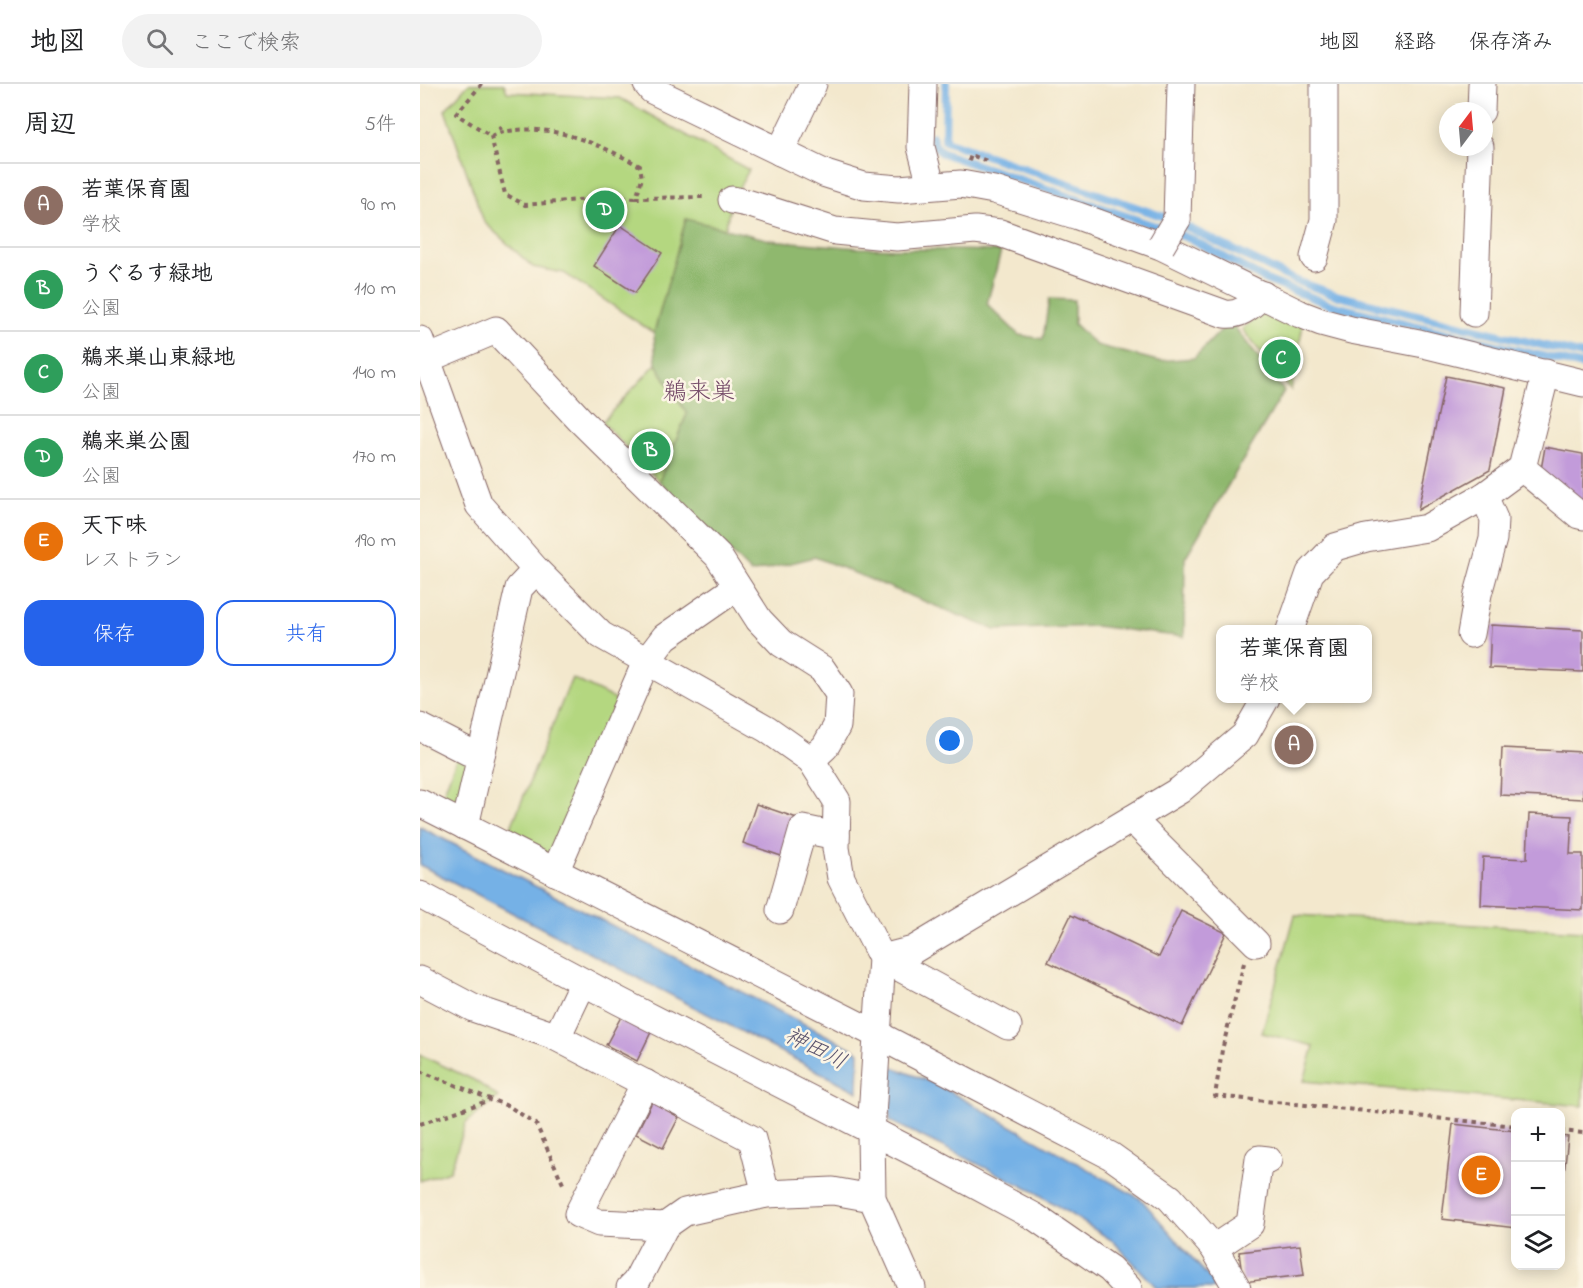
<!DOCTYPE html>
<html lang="ja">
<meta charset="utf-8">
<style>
body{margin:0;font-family:"Indie Flower","Klee One",sans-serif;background:#f2f2f2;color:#202124}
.controls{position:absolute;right:18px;bottom:18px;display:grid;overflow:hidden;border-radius:12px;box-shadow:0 3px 15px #0003}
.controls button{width:54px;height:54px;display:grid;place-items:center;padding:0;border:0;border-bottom:2px solid #e0e0e0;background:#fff;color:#202124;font:30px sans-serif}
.compass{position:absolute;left:1019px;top:18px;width:54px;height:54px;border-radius:50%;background:#fff;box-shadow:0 3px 15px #0003;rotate:16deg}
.you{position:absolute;left:530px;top:657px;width:21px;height:21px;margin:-15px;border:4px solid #fff;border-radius:50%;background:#1a73e8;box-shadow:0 0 0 9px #1a73e833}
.badge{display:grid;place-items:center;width:39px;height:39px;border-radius:50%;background:#2563eb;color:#fff;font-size:20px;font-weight:700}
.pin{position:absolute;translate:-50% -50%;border:3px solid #fff;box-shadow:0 2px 6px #0006}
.popup{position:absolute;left:796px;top:541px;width:156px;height:78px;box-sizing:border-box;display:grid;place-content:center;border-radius:12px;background:#fff;filter:drop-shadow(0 2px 4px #0005);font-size:20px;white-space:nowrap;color:#757577}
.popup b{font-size:22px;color:#202124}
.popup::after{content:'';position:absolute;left:50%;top:100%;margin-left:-12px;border:12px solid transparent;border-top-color:#fff}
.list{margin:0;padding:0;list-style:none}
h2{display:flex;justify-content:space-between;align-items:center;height:78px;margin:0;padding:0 24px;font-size:26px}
h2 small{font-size:20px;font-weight:400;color:#757577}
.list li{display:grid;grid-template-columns:39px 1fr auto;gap:18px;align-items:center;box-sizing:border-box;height:84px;padding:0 24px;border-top:2px solid #e0e0e0}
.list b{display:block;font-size:22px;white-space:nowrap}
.list p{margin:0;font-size:20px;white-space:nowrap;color:#757577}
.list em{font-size:20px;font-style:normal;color:#757577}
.actions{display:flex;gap:12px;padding:18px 24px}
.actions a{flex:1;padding:14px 0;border:2px solid #2563eb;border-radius:18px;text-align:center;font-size:21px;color:#2563eb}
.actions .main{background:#2563eb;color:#fff}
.icon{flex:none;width:33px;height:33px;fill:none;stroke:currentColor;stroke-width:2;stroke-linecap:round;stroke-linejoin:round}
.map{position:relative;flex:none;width:1163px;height:1204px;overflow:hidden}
header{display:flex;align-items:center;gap:36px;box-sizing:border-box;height:84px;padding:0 30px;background:#fff;border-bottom:2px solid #e0e0e0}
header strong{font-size:28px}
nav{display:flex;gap:33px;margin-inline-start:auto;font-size:21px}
.search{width:420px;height:54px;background:#f2f2f2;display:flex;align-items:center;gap:15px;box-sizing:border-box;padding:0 21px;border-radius:33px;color:#757577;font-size:22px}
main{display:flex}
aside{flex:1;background:#fff}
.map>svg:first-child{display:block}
</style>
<header>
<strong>地図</strong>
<div class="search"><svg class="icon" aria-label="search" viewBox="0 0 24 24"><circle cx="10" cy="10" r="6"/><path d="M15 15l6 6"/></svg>ここで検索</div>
<nav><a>地図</a><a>経路</a><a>保存済み</a></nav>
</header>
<main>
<aside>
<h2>周辺<small>5件</small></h2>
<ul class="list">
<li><span class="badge" style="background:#8d6e63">A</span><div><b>若葉保育園</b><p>学校</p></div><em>90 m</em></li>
<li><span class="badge" style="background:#2e9e5b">B</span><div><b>うぐるす緑地</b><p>公園</p></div><em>110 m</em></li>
<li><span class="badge" style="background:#2e9e5b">C</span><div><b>鵜来巣山東緑地</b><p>公園</p></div><em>140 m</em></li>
<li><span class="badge" style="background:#2e9e5b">D</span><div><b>鵜来巣公園</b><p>公園</p></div><em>170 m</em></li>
<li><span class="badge" style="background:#e8710a">E</span><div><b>天下味</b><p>レストラン</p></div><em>190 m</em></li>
</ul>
<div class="actions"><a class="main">保存</a><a>共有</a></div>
</aside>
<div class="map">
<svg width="1163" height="1204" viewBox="0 0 1163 1204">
<rect width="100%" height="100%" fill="#fcf5e5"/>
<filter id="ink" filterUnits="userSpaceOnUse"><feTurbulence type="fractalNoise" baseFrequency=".0167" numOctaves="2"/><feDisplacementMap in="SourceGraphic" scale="12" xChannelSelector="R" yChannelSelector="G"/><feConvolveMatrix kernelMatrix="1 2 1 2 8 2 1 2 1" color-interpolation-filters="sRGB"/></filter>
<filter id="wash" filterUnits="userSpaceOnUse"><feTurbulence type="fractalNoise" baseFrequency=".008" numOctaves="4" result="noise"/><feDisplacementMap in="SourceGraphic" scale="24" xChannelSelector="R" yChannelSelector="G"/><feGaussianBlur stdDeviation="1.35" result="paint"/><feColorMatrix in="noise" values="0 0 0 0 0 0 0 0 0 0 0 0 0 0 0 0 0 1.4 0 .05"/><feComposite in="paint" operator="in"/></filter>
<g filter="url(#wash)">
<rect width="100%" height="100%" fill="#f3e8cd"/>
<g fill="#b4d780" stroke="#7f7b56" stroke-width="1.5">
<polygon points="48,0 84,0 87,8 200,14 329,86 312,116 305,145 266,136 234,249 144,189 113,183 64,138 25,26"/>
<polygon points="846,225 883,241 871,306 822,245"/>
<polygon points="236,280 267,330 239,397 182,338"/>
<polygon points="152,594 201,618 133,776 87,753"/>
<polygon points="38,670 54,675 42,733 19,721"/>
<polygon points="875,831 1163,847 1163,1022 884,997 894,962 842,949"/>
<polygon points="0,971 54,996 78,1013 46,1039 30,1087 0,1097"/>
</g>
<polygon fill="#8fb86e" stroke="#6c6c4c" stroke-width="1.5" points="266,135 350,156 439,164 581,167 567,220 599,251 623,255 629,215 654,216 654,240 676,261 738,277 774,274 810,237 864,307 765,474 764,553 675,542 575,546 395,473 331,489 239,397 267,330 236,280 234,249"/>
<g fill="#74b1e6" stroke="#5f6888" stroke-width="1.5">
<polygon points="0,743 439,968 438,1008 0,781"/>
<polygon points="470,982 518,1001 721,1115 792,1197 795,1204 737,1204 693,1157 617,1109 470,1037"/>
</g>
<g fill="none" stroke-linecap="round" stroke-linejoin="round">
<g stroke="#74b1e6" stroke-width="8">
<polyline points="526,0 525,57 750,135"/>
<polyline points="512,52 515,61 522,69 744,145"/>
<polyline points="761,140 874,196 919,212 1163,271"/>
<polyline points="755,149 773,156 846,196 914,222 1163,282"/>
</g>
</g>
<g id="blocks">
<g fill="#c29bda">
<polygon points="200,141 242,169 215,209 174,182"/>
<polygon points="1026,292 1086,304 1070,386 998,426"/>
<polygon points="1125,363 1163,370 1163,418 1120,391"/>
<polygon points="1071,541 1163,546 1163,588 1069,584"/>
<polygon points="1082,664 1163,668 1163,715 1080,711"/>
<polygon points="336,720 377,734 364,773 323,759"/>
<polygon points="1109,730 1152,732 1150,770 1163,770 1163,826 1061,821 1063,773 1107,775"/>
<polygon points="761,827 806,849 762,942 628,878 651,831 739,873"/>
<polygon points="202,931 232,946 217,977 186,961"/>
<polygon points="232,1018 259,1033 243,1064 216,1050"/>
<polygon points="1033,1040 1096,1047 1096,1144 1022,1135"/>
<polygon points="1140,1052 1148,1053 1142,1109 1140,1109"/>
<polygon points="880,1161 884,1191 823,1198 819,1168"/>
</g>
</g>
</g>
<g filter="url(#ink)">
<use href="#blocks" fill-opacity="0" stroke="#856564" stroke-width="1.5"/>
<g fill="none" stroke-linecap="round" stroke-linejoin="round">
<g stroke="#856564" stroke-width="29">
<g id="minor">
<polyline points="227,0 232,6 406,90 444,102 479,105 541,100 574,106 658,132 741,162 880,230 901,238 931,246 999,259 1163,299"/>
<polyline points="503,0 501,63 511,101"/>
<polyline points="1061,27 1062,0"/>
<polyline points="360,68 393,0"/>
<path d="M312,116L327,119L415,147L477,153L555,146L580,149L805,230C821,232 831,221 843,211"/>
<polyline points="757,135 761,0"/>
<polyline points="894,173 904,136 904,0"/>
<polyline points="1054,229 1060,63"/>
<polyline points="0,256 59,421 116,486 181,551 347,645 391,676 417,717 416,764 421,794 462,874 451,1048 452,1114 492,1204"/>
<polyline points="7,275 76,246 161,337 298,472 339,536 361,559 402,585 419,610 417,642 405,663 391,676"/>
<polyline points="1102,384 1159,431 1163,432"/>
<polyline points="870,546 890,489 915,463 946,454 1007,444 1064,412 1102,384 1126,289"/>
<polyline points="1051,550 1058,510 1073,455 1074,435 1064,412"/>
<polyline points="0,643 49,668 62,667"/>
<polyline points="0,719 456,950 691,1072 750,1114 794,1164 817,1204"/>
<polyline points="712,735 836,859"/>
<polyline points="45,742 99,504 116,486"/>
<polyline points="135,788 226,578 245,553 317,503"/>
<polyline points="0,811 199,917 509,1076 615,1133 690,1185 708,1204"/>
<polyline points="360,826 383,745 416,752"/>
<polyline points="462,874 493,866 760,706 825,651 846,614"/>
<polyline points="462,874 588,942"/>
<polyline points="0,896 53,924 132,951 332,1055 346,1110"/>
<polyline points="137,953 163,898"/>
<polyline points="225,999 158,1130 179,1139 245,1142"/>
<polyline points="794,1164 830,1140 839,1075 848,1076"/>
<polyline points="210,1204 216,1198 245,1142 265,1128 346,1110 413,1107 452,1114"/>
</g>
</g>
<g stroke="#856564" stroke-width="4" stroke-dasharray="4.5 4.5" stroke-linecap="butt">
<polyline points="62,0 36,30 71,52 85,110 105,121 190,113 216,114"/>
<polyline points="79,42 82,48"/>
<path d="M71,52C120,33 178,59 220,82L222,94L216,114L287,113"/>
<polyline points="549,77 551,71 567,77"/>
<polyline points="824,879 802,966 795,1012 1096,1042"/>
<polyline points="0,987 90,1023 116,1040 144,1102"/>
<polyline points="0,1040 70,1016"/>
<polyline points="1140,1047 1163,1049"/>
</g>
<use href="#minor" stroke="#fff" stroke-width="27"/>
<g stroke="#856564" stroke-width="29" stroke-linecap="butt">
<polyline id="minor-bridge" points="741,162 757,135"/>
</g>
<use href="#minor-bridge" stroke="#fff" stroke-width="27"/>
</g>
</g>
<g text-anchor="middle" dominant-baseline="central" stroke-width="5" stroke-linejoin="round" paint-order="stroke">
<g font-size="22" font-style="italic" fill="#59526c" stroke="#fcf5e5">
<text transform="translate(395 966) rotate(27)">神田川</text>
</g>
<g font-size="24" fill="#744a68" stroke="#fcf5e5">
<text x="279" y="309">鵜来巣</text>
</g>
</g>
</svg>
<div class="controls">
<button>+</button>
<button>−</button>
<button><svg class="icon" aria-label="layers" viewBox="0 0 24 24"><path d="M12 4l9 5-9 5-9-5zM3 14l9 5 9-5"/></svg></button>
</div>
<svg class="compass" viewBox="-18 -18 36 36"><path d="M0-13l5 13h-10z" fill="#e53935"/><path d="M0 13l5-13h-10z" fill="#757577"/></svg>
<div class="you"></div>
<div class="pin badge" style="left:874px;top:661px;background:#8d6e63">A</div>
<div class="popup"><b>若葉保育園</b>学校</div>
<div class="pin badge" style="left:231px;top:367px;background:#2e9e5b">B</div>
<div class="pin badge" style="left:861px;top:275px;background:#2e9e5b">C</div>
<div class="pin badge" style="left:185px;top:126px;background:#2e9e5b">D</div>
<div class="pin badge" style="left:1061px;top:1091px;background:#e8710a">E</div>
</div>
</main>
